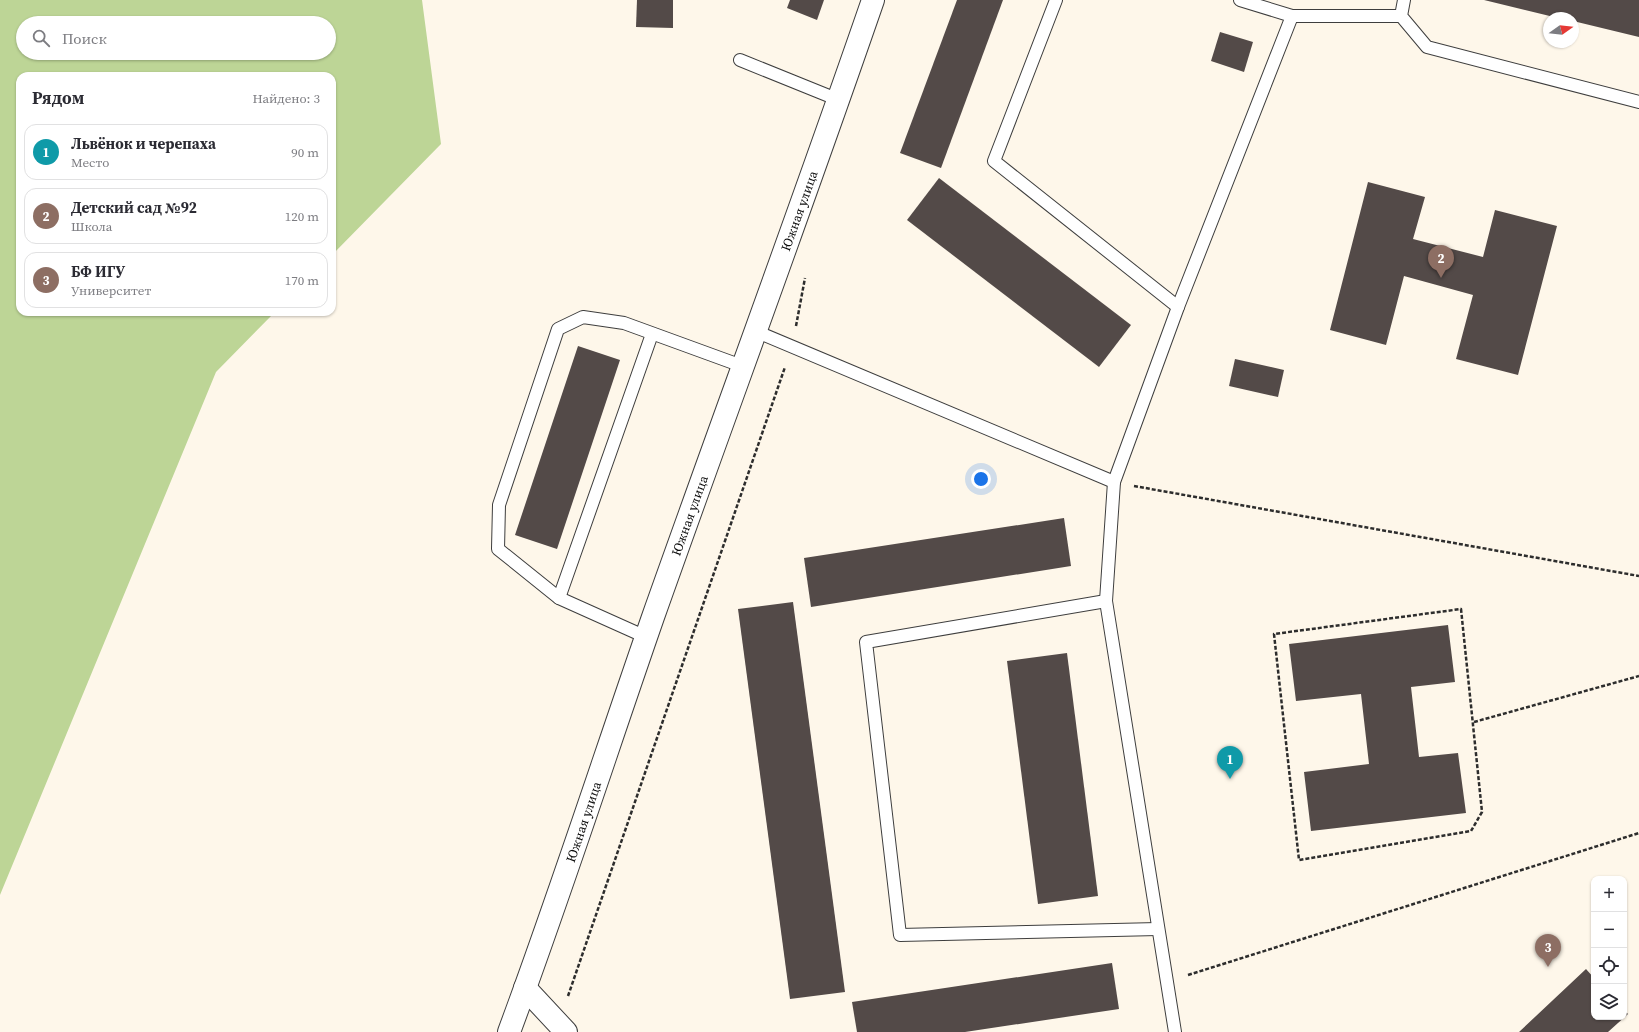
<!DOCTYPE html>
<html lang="ru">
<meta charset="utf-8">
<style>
body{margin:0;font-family:"Source Serif 4",serif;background:#f7f7f7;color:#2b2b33}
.controls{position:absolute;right:12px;bottom:12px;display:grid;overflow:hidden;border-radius:8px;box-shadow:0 1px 3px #0004}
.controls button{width:36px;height:36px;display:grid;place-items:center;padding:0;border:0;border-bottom:1px solid #e1e1e2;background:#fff;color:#2b2b33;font:20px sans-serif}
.compass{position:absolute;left:1543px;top:12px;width:36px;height:36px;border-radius:50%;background:#fff;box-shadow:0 1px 3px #0004;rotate:75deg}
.you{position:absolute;left:981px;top:479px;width:14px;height:14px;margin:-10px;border:3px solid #fff;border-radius:50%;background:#1a73e8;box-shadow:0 0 0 6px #1a73e833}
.badge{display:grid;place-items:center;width:26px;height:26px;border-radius:50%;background:#db2777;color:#fff;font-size:13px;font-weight:700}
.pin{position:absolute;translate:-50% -33px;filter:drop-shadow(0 1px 2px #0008)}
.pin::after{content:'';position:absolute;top:21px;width:14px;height:12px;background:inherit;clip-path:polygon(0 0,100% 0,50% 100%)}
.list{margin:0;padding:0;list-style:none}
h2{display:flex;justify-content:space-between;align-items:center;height:52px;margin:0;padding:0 16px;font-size:17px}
h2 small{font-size:13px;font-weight:400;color:#7c7c81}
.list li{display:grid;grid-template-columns:26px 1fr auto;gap:12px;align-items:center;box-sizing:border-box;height:56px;margin:0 8px 8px;padding:0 8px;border:1px solid #e1e1e2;border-radius:12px}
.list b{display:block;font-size:15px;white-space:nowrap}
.list p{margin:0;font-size:13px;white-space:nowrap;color:#7c7c81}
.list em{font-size:13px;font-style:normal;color:#7c7c81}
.icon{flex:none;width:22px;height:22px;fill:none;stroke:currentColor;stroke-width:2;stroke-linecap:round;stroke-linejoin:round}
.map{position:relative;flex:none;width:1639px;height:1032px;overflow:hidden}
.search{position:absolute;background:#fff;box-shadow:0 1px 3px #0004;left:16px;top:16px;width:320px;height:44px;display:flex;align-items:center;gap:10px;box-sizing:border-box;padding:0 14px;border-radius:22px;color:#7c7c81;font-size:15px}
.panel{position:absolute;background:#fff;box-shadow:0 1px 3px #0004;left:16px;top:72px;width:320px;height:244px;border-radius:12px}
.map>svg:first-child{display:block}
</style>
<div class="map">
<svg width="1639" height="1032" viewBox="0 0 1639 1032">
<rect width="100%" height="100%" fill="#fef7ea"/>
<path fill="#bdd596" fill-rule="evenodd" d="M0,0H422L441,144L332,255V76H20V312H275L216,372L0,895ZM23,23H329V53H23Z"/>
<g fill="#534a48">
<polygon points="637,0 673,0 673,28 636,27"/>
<polygon points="790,0 824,0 817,20 787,8"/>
<polygon points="957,0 1003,0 941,168 900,153"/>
<polygon points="1484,0 1639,0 1639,37 1573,21 1573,18 1558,18"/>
<polygon points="1220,32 1253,42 1244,72 1211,61"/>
<polygon points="939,178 1131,325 1099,367 907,220"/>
<polygon points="1368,182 1425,197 1413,239 1483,257 1495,210 1557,226 1518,375 1456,359 1473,295 1404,276 1386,345 1330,330"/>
<polygon points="578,346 620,360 557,549 515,535"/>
<polygon points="1235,359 1284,370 1278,397 1229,386"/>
<polygon points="1064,518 1071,566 811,607 804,558"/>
<polygon points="793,602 845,992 790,999 738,609"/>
<polygon points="1448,625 1455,682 1411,687 1419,757 1458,753 1466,813 1311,831 1304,772 1369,764 1361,694 1296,701 1289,644"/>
<polygon points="1067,653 1098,896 1038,904 1007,661"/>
<polygon points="1112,963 1119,1009 965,1032 857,1032 852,1002"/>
<polygon points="1586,969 1594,978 1594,1017 1624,1017 1624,1010 1628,1014 1608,1032 1519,1032"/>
</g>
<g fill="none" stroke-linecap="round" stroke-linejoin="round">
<g stroke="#3e3e3e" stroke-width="14">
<g id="service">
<polyline points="1056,0 994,161 1178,307"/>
<polyline points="1240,0 1292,16"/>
<polyline points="1404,0 1401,16 1427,47 1639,102"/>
<polyline points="740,60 839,100"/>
<polyline points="755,331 1114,482"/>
<polyline points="559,598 652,334"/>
<polyline points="1106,601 866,642 900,935 1158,929"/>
<polyline points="646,637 559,598 498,549 499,505 558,329 583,317 624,323 742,366"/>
<polyline points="1175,1032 1106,601 1114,482 1178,307 1292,16 1401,16"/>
</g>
</g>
<g stroke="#3e3e3e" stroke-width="24">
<polyline id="minor" points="525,988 566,1032"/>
</g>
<g stroke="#3e3e3e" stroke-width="24">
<g id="tertiary">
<path id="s1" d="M509,1032C560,895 605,755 653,617C726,411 802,206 873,0"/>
</g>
</g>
<g stroke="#2d2d2d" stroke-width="2.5" stroke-dasharray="4 2" stroke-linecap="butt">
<polyline points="796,326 805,278"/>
<polyline points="1134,486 1639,576"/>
<polygon points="1461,609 1482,812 1471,831 1299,860 1274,634"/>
<polyline points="1474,722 1639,676"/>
<polyline points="1188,975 1639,833"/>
<polyline points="568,996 785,367"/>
</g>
<use href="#service" stroke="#fff" stroke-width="12"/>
<use href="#minor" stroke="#fff" stroke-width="22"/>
<use href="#tertiary" stroke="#fff" stroke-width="22"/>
</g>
<g text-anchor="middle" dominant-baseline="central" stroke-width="4" stroke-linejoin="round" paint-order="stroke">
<g font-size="13" fill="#0b0b0b" stroke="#fff">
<text stroke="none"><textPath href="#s1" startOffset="871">Южная улица</textPath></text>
<text stroke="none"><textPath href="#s1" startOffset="547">Южная улица</textPath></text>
<text stroke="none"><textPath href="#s1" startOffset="223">Южная улица</textPath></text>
</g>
</g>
</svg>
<div class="controls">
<button>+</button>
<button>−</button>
<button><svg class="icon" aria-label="locate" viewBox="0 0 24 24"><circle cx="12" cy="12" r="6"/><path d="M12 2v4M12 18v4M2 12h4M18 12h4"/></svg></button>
<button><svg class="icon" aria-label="layers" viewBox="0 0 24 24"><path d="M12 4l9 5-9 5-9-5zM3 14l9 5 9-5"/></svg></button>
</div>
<svg class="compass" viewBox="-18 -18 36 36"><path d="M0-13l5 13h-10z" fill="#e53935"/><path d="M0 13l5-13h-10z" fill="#7c7c81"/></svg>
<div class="you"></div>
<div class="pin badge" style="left:1230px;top:779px;background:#0f9aa8">1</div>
<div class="pin badge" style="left:1441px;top:278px;background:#8d6e63">2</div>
<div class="pin badge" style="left:1548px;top:967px;background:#8d6e63">3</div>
<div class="search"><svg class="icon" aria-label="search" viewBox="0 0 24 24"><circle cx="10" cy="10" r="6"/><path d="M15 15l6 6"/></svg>Поиск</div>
<section class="panel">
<h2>Рядом<small>Найдено: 3</small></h2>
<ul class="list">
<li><span class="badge" style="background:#0f9aa8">1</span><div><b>Львёнок и черепаха</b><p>Место</p></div><em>90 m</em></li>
<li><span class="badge" style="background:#8d6e63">2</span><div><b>Детский сад №92</b><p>Школа</p></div><em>120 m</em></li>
<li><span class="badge" style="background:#8d6e63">3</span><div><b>БФ ИГУ</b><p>Университет</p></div><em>170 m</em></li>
</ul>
</section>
</div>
